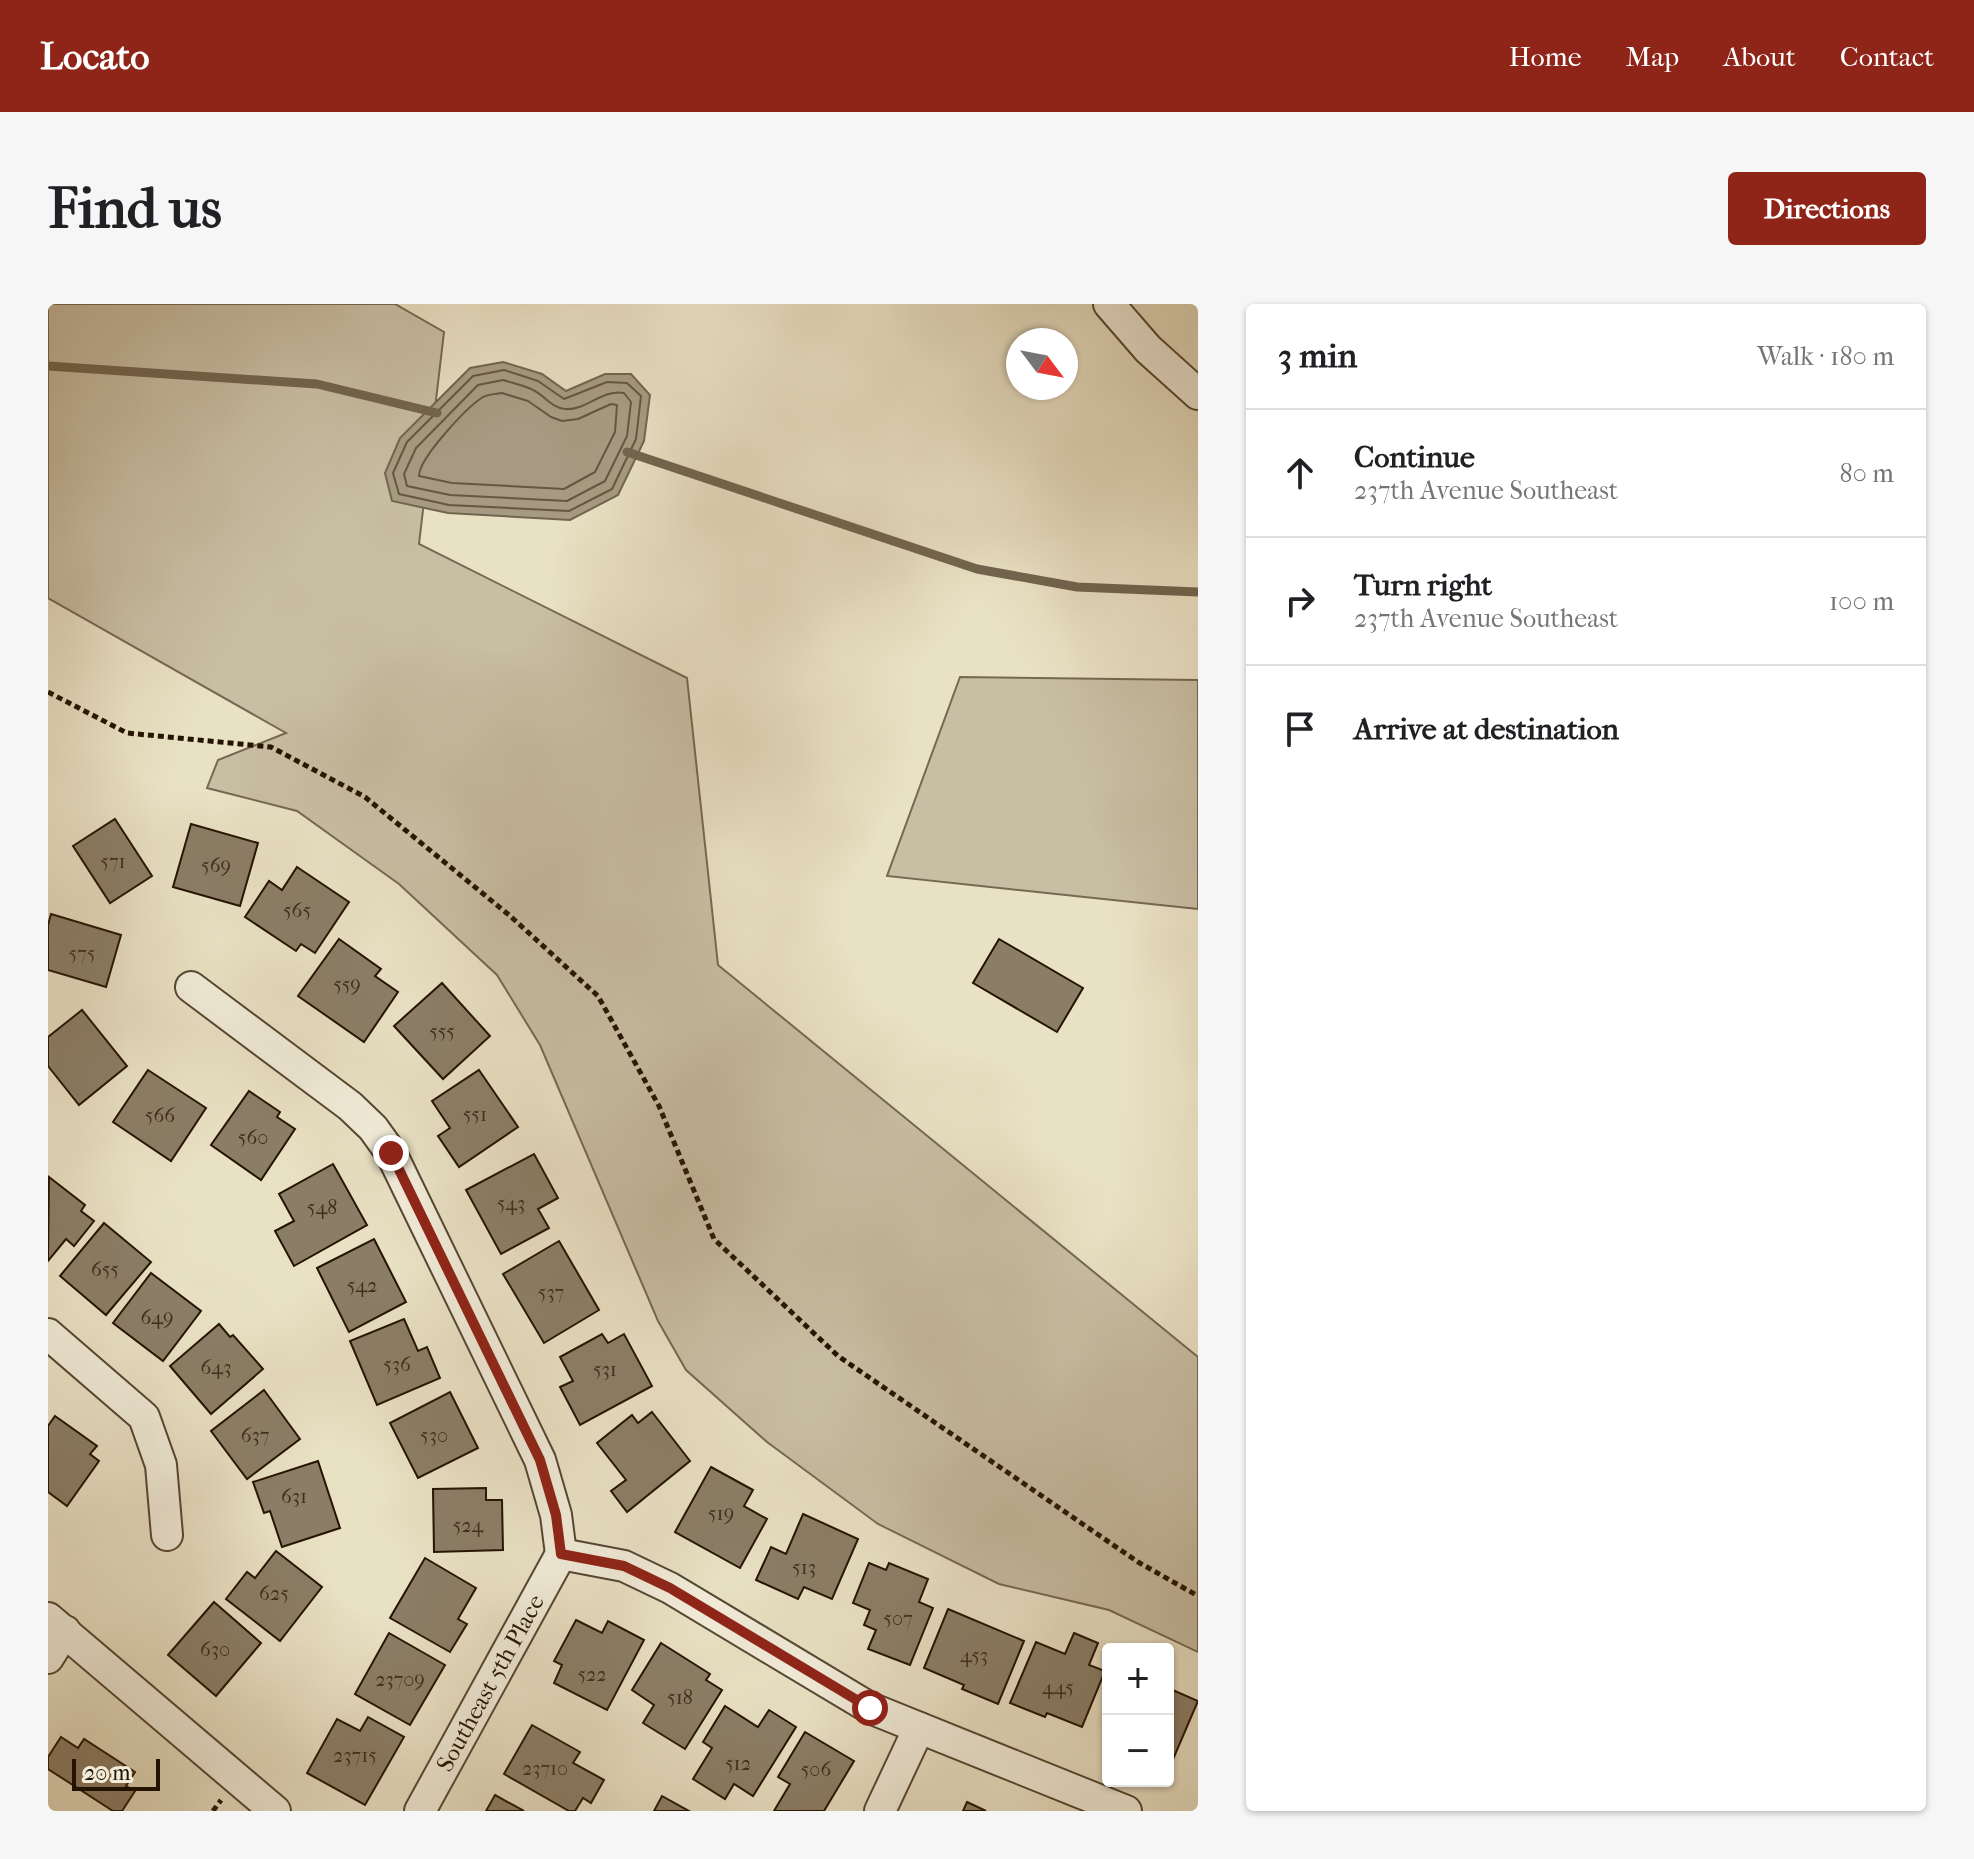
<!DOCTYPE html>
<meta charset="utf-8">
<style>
body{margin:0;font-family:"IM FELL French Canon",serif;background:#f6f6f6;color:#202124}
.controls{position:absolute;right:24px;bottom:24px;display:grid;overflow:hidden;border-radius:8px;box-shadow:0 2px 6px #0004}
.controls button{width:72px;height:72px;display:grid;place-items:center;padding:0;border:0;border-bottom:2px solid #e0e0e0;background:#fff;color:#202124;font:40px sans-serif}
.compass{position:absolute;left:958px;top:24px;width:72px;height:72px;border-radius:50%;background:#fff;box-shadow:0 2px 6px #0004;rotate:122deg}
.scale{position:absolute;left:24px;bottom:20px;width:88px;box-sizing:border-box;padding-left:8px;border:4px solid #251302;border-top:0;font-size:22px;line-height:28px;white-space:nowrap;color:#251302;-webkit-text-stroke:6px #f1ecd9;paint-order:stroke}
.stop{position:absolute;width:24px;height:24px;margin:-18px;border:6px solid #8f2418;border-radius:50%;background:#fff}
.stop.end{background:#8f2418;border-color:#fff;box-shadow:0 2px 8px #0008}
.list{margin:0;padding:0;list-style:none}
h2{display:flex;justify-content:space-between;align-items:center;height:104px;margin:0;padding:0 32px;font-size:34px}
h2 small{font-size:26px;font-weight:400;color:#757577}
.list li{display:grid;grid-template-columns:52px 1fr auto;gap:24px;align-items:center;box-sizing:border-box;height:128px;padding:0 32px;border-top:2px solid #e0e0e0}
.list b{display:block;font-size:30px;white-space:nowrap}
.list p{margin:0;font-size:26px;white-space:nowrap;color:#757577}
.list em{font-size:26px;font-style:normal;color:#757577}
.icon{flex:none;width:44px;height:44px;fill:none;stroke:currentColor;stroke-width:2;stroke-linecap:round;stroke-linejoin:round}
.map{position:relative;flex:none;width:1150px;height:1507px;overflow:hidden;border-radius:8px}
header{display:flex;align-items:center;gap:48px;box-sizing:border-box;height:112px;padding:0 40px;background:#8f2418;color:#fff}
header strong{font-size:38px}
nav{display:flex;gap:44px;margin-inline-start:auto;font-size:28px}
.intro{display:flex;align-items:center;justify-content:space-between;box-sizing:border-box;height:192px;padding:0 48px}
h1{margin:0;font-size:56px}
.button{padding:20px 36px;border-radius:8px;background:#8f2418;color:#fff;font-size:28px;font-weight:700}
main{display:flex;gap:48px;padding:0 48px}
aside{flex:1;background:#fff;border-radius:8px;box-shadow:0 2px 6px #0004}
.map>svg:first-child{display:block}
</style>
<header>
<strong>Locato</strong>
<nav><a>Home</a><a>Map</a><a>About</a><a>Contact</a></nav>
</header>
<div class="intro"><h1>Find us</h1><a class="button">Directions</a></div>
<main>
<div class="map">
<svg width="1150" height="1507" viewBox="0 0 1150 1507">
<rect width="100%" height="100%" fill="#e9e1c4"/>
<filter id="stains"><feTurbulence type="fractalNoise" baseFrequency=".0025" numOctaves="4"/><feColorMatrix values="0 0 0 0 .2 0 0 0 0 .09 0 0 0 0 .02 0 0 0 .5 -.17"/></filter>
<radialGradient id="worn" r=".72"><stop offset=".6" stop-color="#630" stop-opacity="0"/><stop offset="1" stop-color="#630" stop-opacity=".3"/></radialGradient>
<g fill="#c8bea3" stroke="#766852" stroke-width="2">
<polygon points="0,0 347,0 396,28 371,240 639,374 670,661 1150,1053 1150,1348 1061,1306 951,1280 830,1220 719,1138 638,1066 610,1017 492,741 449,671 351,580 249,507 159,484 170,456 238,429 0,294"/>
<polygon points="912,373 1150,376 1150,605 839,572"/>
</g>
<polygon fill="#a69b82" stroke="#72654f" stroke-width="2" points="455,58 494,70 518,87 557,70 583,70 602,91 596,137 570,191 522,216 400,209 344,197 337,169 352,134 422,64"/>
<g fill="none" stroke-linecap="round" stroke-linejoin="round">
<g stroke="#665742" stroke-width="2">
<polygon points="456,66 490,77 516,95 559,78 579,79 593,92 588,135 564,185 521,207 401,201 351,190 345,169 359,138 425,72"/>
<path d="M455,76C464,79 476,81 485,86C496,91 504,104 517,105C538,107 554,85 576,89L583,98L579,132L557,177L519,197L402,191L359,182L356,170L368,144L430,81Z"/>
<path d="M454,89L480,97L503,113L514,117L530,115L563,100L569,101L567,128L547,168L516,185L404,179L371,172C371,154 419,103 435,93C440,90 448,90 454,89Z"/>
</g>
<g stroke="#72654f" stroke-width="9">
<polyline points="0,62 269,80 389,109"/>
<polyline points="579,148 929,265 1029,283 1150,288"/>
</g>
</g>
<g fill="#8b7e67" stroke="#251302" stroke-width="2">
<polygon points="67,515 104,572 62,599 25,542"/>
<polygon points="143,520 210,539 192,602 125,583"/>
<polygon points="249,563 301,598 267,649 253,640 248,647 197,613 221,577 234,586"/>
<polygon points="3,610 73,631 58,683 0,666 0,621"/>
<polygon points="291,635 333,665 327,672 350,688 316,738 250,692"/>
<polygon points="951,635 1035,684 1009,728 925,679"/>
<polygon points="394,679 442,732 395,775 346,722"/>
<polygon points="34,706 79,762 31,801 0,762 0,733"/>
<polygon points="100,766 158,804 123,857 65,818"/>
<polygon points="431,766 470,823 411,863 390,832 402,824 384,797"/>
<polygon points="201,787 232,808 229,813 247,825 213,876 163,841"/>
<polygon points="486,850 510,894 490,905 501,924 453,950 418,886"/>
<polygon points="285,860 319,921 246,962 227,927 246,917 231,890"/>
<polygon points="1,873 37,901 33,907 46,917 26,942 18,935 0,957"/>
<polygon points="56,919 103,958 58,1011 12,972"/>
<polygon points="326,935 358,998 301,1028 269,964"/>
<polygon points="511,937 551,1006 496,1039 455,970"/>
<polygon points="103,969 153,1007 115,1057 65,1019"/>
<polygon points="356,1015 370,1047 379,1043 392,1074 329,1101 302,1037"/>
<polygon points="171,1020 182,1033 185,1031 215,1065 163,1110 122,1062"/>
<polygon points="554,1030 560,1039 576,1030 604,1082 532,1121 512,1083 525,1077 512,1053"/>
<polygon points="216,1086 252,1135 199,1175 163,1127"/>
<polygon points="402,1088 430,1144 370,1174 342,1119"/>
<polygon points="604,1108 642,1157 579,1208 563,1187 578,1176 549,1139 584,1111 590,1119"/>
<polygon points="7,1112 49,1142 42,1150 51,1157 19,1202 0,1188 0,1122"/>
<polygon points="270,1157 292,1224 234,1243 222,1207 216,1209 205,1178"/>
<polygon points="663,1163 705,1186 696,1202 719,1215 692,1264 627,1228"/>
<polygon points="438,1184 438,1196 454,1196 455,1246 386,1248 385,1185"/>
<polygon points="755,1210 810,1235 784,1295 756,1283 750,1295 708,1276 723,1243 738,1250"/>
<polygon points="228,1247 274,1283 232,1337 178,1295 199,1268 207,1274"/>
<polygon points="377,1254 428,1284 410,1315 419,1320 402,1348 342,1314"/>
<polygon points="821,1259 838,1266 841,1259 880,1275 871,1298 885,1304 862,1361 820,1345 828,1326 816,1321 822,1306 805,1299"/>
<polygon points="166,1298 213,1339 168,1392 120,1351"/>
<polygon points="900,1305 976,1337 950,1400 914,1385 916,1381 876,1364"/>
<polygon points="528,1316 554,1329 560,1317 596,1336 559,1406 506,1379 514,1361 506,1357"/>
<polygon points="341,1329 397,1361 362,1421 307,1390"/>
<polygon points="1026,1329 1050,1339 1041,1361 1057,1367 1034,1423 999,1409 997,1413 962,1399 988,1338 1017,1350"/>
<polygon points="613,1339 662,1370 658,1376 674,1386 637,1445 595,1419 606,1401 584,1386"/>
<polygon points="1120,1384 1150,1397 1123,1460 1120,1459"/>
<polygon points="677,1402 710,1423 721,1406 748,1423 705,1492 686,1480 677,1495 645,1475 664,1444 655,1438"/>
<polygon points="320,1413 356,1433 317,1501 259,1469 289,1415 312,1427"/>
<polygon points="484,1421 532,1448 525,1459 556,1476 543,1499 535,1494 527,1507 521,1507 456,1470"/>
<polygon points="757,1428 806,1457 776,1507 726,1507 742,1480 730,1473"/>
<polygon points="13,1433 30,1444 36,1435 87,1468 78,1482 87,1487 74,1507 65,1507 0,1465 0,1453"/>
<polygon points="447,1491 476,1507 438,1507"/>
<polygon points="614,1492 641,1507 606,1507"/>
<polygon points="919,1498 938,1507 915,1507"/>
</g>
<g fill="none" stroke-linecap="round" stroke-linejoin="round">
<g stroke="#564632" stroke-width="34">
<g id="street">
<polyline points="1061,0 1100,45 1150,90"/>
<polyline points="143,683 302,802 325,824 343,849 492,1156 508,1211 513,1250"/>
<polyline points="0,1030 96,1113 113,1161 119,1231"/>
<polyline points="513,1250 576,1262 622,1284 822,1404 1078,1507"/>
<polyline points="0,1314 227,1507"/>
<polyline points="0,1354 17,1327"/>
<path id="s1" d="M372,1507L513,1250"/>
<polyline points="832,1507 871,1424"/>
</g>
</g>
<g stroke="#251302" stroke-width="5" stroke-dasharray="6 4" stroke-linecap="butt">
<polyline points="0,388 79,429 223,443 317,493 461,611 550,692 611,802 666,935 790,1052 1090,1258 1150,1292"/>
<polyline points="165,1507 173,1496"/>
</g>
<use href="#street" stroke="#f1ecd9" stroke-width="30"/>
</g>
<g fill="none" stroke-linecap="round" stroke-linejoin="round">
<polyline stroke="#8f2418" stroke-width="10" points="343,849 492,1156 508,1211 513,1250 576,1262 622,1284 822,1404"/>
</g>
<g text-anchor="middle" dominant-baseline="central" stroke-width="6" stroke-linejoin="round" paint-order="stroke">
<g font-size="20" fill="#3e2e1b">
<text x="65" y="557">571</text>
<text x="168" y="561">569</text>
<text x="249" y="606">565</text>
<text x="34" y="649">575</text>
<text x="299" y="680">559</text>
<text x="394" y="727">555</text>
<text x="427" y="810">551</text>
<text x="112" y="811">566</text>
<text x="205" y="833">560</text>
<text x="463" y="899">543</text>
<text x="274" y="903">548</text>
<text x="57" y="965">655</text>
<text x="314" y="981">542</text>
<text x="503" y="988">537</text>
<text x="109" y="1013">649</text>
<text x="349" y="1060">536</text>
<text x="168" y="1063">643</text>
<text x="557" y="1065">531</text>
<text x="207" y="1131">637</text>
<text x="386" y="1131">530</text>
<text x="246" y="1192">631</text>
<text x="673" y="1209">519</text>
<text x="420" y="1221">524</text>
<text x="756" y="1263">513</text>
<text x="226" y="1289">625</text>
<text x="850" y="1314">507</text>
<text x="167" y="1345">630</text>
<text x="926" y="1351">453</text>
<text x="544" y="1370">522</text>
<text x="352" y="1375">23709</text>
<text x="1010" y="1383">445</text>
<text x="632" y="1393">518</text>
<text x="307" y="1451">23715</text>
<text x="690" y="1459">512</text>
<text x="497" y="1464">23710</text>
<text x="768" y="1465">506</text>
</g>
<g font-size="24" fill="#251302" stroke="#f1ecd9">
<text stroke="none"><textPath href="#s1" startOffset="146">Southeast 5th Place</textPath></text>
</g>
</g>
<rect width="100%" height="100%" filter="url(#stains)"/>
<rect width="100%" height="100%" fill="url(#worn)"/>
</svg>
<div class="controls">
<button>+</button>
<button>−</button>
</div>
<svg class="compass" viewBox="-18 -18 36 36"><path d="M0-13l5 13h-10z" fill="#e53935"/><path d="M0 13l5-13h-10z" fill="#757577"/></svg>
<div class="scale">20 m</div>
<div class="stop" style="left:822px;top:1404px"></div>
<div class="stop end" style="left:343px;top:849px"></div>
</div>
<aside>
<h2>3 min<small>Walk · 180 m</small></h2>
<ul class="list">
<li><svg class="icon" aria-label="ahead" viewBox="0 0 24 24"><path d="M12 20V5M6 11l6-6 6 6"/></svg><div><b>Continue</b><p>237th Avenue Southeast</p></div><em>80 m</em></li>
<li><svg class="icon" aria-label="right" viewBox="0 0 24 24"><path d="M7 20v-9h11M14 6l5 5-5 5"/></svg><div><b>Turn right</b><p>237th Avenue Southeast</p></div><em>100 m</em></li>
<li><svg class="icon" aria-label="arrive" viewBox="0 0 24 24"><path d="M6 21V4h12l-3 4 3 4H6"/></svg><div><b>Arrive at destination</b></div></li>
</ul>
</aside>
</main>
